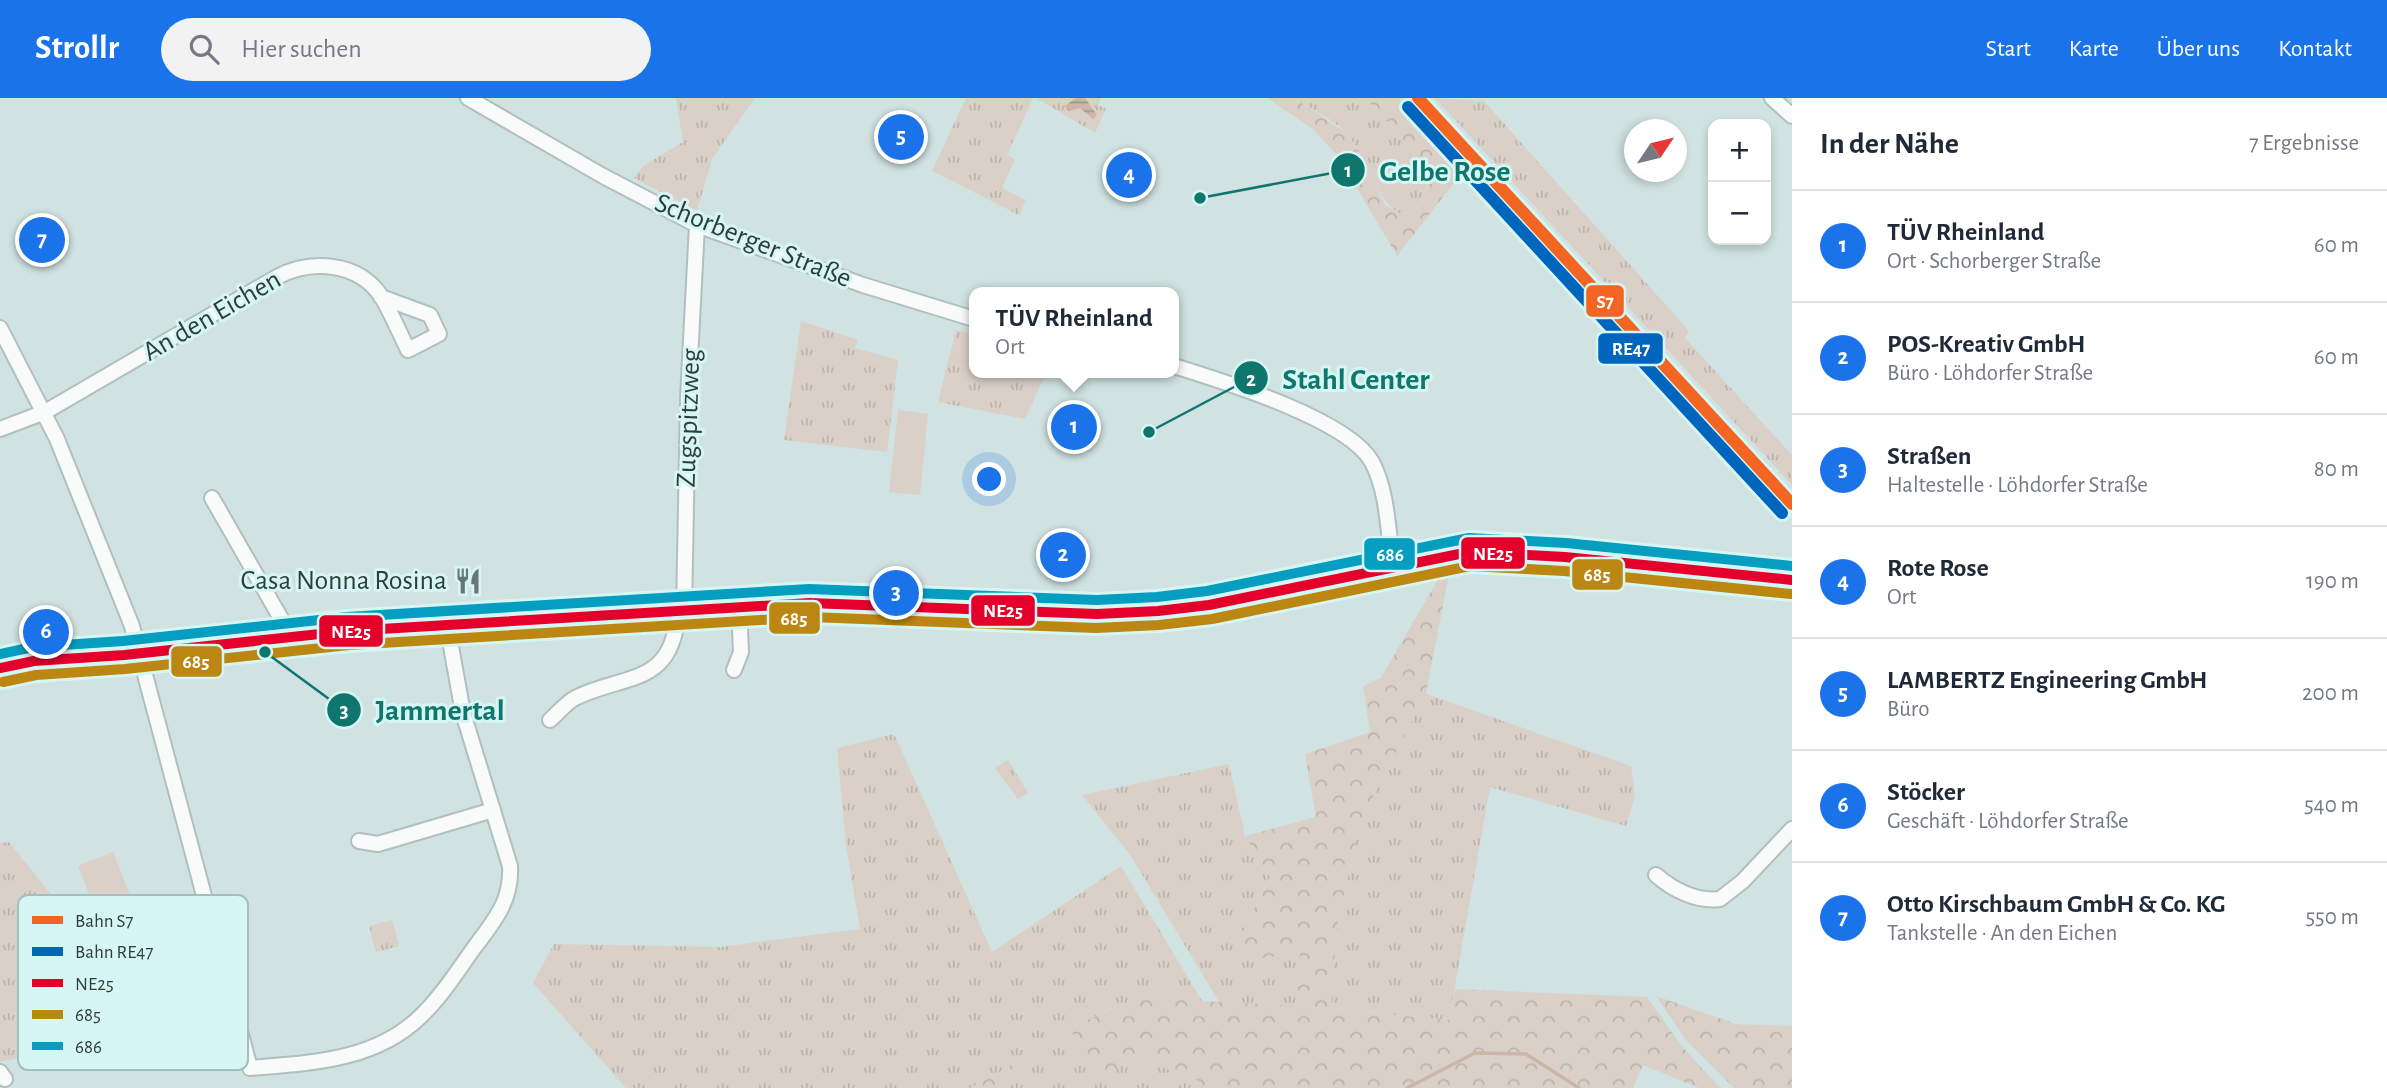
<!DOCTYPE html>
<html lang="de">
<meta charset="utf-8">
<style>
body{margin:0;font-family:"Alegreya Sans",sans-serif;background:#f2f2f3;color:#1f2937}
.controls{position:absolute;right:21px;top:21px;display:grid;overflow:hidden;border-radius:14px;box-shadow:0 4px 10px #0003}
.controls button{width:63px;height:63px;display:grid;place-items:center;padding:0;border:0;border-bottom:2px solid #e0e1e3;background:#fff;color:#1f2937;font:35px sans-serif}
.compass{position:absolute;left:1624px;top:21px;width:63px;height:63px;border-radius:50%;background:#fff;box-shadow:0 4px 10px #0003;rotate:55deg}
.you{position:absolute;left:990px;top:382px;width:24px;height:24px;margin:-18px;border:5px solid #fff;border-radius:50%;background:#1a73e8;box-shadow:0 0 0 10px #1a73e833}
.badge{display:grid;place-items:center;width:46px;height:46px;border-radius:50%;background:#1a73e8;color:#fff;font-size:23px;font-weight:700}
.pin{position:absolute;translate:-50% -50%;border:4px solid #fff;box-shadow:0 2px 7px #0006}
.popup{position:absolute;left:969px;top:189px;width:210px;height:91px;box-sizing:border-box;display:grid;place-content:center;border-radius:14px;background:#fff;filter:drop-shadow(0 2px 5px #0005);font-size:23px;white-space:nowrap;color:#747a83}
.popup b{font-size:26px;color:#1f2937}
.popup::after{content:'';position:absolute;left:50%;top:100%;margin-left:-14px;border:14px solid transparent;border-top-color:#fff}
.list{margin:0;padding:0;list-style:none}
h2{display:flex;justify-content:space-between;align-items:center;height:91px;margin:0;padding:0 28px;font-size:30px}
h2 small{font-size:23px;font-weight:400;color:#747a83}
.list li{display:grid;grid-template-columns:46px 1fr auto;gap:21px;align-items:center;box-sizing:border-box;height:112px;padding:0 28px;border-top:2px solid #e0e1e3}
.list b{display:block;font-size:26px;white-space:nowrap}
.list p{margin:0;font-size:23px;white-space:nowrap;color:#747a83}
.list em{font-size:23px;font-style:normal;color:#747a83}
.icon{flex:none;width:38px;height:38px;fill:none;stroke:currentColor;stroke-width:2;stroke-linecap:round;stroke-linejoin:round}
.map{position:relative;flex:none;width:1792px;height:990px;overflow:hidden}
header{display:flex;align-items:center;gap:42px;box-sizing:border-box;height:98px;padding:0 35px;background:#1a73e8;color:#fff}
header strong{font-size:33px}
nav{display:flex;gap:38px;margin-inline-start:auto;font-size:24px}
.search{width:490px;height:63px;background:#f2f2f3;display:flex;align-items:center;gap:18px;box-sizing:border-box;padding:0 24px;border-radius:38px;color:#747a83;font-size:26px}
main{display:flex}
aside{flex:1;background:#fff}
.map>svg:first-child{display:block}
</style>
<header>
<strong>Strollr</strong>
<div class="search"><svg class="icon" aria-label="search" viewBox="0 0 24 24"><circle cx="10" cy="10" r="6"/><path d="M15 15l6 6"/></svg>Hier suchen</div>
<nav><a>Start</a><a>Karte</a><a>Über uns</a><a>Kontakt</a></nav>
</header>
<main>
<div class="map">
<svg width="1792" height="990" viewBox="0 0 1792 990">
<defs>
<pattern id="grass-tufts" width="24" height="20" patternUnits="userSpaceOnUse" patternTransform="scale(1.75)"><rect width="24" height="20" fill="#dad0c8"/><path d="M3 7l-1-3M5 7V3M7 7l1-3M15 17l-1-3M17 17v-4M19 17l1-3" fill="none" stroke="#bbb4ad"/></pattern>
<pattern id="forest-crowns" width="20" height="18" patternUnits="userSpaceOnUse" patternTransform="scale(1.75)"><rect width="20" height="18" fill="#dad0c8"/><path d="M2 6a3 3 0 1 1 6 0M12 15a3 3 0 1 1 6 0" fill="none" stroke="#bbb4ad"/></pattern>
<pattern id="water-rules" width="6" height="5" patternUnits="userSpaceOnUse" patternTransform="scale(1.75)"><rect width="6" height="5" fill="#cdb5a8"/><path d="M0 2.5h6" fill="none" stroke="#a7948a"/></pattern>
</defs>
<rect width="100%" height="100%" fill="#d0e2e1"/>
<g fill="url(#grass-tufts)">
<polygon points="676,0 755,0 712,61 697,113 634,80 643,68 683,44"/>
<polygon points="966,0 1033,0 1007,57 1015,61 1002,90 1026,102 1019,117 932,73"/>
<polygon points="1036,0 1101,0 1098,7 1106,11 1095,35"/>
<path d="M1294,0H1365C1388,26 1467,96 1402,117C1373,100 1369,63 1348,37C1335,22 1311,11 1294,0Z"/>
<polygon points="1435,0 1484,3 1689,233 1685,240 1792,357 1792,387"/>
<polygon points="801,223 858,242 855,250 898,262 887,354 784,342"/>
<polygon points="956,232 974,236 974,275 1046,275 1025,321 938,304"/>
<polygon points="1426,596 1631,668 1635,698 1626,728 1490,689 1449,922 1331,911 1337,828 1360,724"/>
<polygon points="894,636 992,854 1121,768 1202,903 1157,895 1110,911 1071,930 1101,976 1137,962 1194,979 1204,990 991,990 1018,974 1017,964 971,990 626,990 533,885 554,846 720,849 860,831 846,747 837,650"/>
<polygon points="1008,662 1028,695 1018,701 995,670"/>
<polygon points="1229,666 1245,738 1270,779 1240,841 1251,862 1301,853 1295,909 1219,904 1131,758 1082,697"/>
<polygon points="9,744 66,815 78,889 70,948 0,964 0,745"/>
<polygon points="392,822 399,848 376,854 369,828"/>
</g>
<g fill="url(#forest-crowns)">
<path d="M1267,0H1294L1345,34L1357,50L1385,107L1402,117C1467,97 1388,25 1365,0H1400L1464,72L1397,158L1338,58L1313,31Z"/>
<polygon points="1444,471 1450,471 1426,596 1360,724 1337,828 1331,911 1449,922 1455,891 1647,899 1680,946 1720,990 1699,990 1643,967 1633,990 1204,990 1194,979 1138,962 1101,976 1079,956 1071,930 1111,911 1157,895 1202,903 1295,908 1300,854 1251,862 1240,840 1270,779 1245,738 1316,719 1305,656 1370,634 1363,588 1381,580"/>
<polygon points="1656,898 1736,926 1792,928 1792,990 1734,990 1686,942"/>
<polygon points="1017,964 1018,974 991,990 971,990"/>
</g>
<g fill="#dad0c8">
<polygon points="898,312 928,316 920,397 889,394"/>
<polygon points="113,754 146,838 111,852 78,768"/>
</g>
<polygon fill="url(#water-rules)" points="1076,0 1085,0 1097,17 1093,21 1080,10 1068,13 1065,8"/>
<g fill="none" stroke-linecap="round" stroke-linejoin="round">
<polyline stroke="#cdb5a8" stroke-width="3.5" points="1407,990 1475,955 1526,956 1579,990"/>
<g stroke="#b1bfbe" stroke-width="18">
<g id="minor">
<polyline points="468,0 603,78 697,127 863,187 974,221"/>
<polyline points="1772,0 1792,18"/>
<path d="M0,230L57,341L132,528L250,970C311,965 375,963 421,918C442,898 458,872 474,850C494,823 512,803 510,768L463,615L447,526"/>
<path d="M1174,268C1222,283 1348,321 1372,364C1388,394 1388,435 1393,468"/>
<path d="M0,331L45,314L277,179C311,161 358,164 381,198C391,214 399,234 408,252L439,236L430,217L381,199"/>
<polyline points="212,400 291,538"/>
<polyline points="684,513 688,300 697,127"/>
<polyline points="734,572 741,554 739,509"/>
<path d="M550,622C558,615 566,605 575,600C626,575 673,589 678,513"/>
<polyline points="359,743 378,746 493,712"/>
<path d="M1656,777C1673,792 1697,804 1720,801L1743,783L1792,731"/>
<polyline points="0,974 5,981"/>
</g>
</g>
<g stroke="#b1bfbe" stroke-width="21">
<polyline id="major" points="0,570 34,563 124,557 348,533 810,505 1097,516 1158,513 1209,507 1469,454 1565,459 1792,482"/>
</g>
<use href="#minor" stroke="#f8fbfa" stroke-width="14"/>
<use href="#major" stroke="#f8fbfa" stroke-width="18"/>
<g stroke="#d6f6f4" stroke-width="16">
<polyline id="bus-1" points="0,570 34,563 124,557 348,533 810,505 1097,516 1158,513 1209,507 1469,454 1565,459 1792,482"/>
</g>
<g stroke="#d6f6f4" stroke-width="16">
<polyline id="bus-2" points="3,584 36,577 125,571 349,547 810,519 1096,530 1159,527 1212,521 1470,468 1564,473 1791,496"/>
</g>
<g stroke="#d6f6f4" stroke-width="16">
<polyline id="bus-3" points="0,556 33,549 123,543 347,519 809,491 1097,502 1157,499 1207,493 1469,440 1566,445 1792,468"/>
</g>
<use href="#bus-1" stroke="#e4002b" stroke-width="10"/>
<use href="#bus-2" stroke="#bb8612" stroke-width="10"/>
<use href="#bus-3" stroke="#059ec0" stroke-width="10"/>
<g stroke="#d6f6f4" stroke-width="18">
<polyline id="rail-1" points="1418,0 1792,406"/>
</g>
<g stroke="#d6f6f4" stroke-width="18">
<polyline id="rail-2" points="1408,9 1782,415"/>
</g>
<use href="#rail-1" stroke="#f26522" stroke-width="12"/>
<use href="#rail-2" stroke="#0065bd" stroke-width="12"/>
</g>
<defs>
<g id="restaurant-bare" transform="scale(2.1)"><path d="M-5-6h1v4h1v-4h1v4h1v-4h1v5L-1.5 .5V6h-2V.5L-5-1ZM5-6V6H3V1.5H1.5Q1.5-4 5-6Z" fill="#687776" stroke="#d6f6f4" stroke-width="2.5" paint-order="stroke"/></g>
</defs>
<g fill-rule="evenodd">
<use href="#restaurant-bare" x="468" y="483"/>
</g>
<g text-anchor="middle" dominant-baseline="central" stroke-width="6" stroke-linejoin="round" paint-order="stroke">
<g font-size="28" fill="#303d3d" stroke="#d6f6f4">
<text transform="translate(753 143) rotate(22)">Schorberger Straße</text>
<text transform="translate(212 218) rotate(-30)">An den Eichen</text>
<text transform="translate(689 320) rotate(-88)">Zugspitzweg</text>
</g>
<g font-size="28" fill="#303d3d" stroke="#d6f6f4" text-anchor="end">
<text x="447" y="483">Casa Nonna Rosina</text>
</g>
</g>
<rect x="18" y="797" width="230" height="175" rx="10" fill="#d6f6f4" stroke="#a4bebd" stroke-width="2"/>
<rect x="32" y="818" width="31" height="8" fill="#f26522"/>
<rect x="32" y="849" width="31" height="9" fill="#0065bd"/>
<rect x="32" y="881" width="31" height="8" fill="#e4002b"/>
<rect x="32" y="912" width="31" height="9" fill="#bb8612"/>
<rect x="32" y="944" width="31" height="8" fill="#059ec0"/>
<g font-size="19" fill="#303d3d">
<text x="75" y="829">Bahn S7</text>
<text x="75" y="860">Bahn RE47</text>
<text x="75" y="892">NE25</text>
<text x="75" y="923">685</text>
<text x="75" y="955">686</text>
</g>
<path fill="none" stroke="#0f766e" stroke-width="2.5" d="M1200 100L1348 72M1149 334L1251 280M265 554L344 612"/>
<g fill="#0f766e" stroke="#d6f6f4" stroke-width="2.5">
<circle cx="1200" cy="100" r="7"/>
<circle cx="1149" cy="334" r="7"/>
<circle cx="265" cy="554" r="7"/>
<circle cx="1348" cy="72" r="18"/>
<circle cx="1251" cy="280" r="18"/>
<circle cx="344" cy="612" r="18"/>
</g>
<g font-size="21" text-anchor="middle" font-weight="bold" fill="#fff">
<text x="1348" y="79">1</text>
<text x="1251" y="288">2</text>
<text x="344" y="619">3</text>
</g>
<g font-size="30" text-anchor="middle" font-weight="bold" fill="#0f766e" stroke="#d6f6f4" stroke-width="6" stroke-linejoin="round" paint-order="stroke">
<text x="1445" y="83">Gelbe Rose</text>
<text x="1356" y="291">Stahl Center</text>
<text x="440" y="622">Jammertal</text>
</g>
<g stroke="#d6f6f4" stroke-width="2.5">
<rect x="1585" y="186" width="40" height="34" rx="7" fill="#f26522"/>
<rect x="1597" y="234" width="67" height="33" rx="7" fill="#0065bd"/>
<rect x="1460" y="438" width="66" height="34" rx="7" fill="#e4002b"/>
<rect x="1363" y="439" width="53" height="34" rx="7" fill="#059ec0"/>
<rect x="1571" y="460" width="53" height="33" rx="7" fill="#bb8612"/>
<rect x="970" y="496" width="66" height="33" rx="7" fill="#e4002b"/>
<rect x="768" y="503" width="53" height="34" rx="7" fill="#bb8612"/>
<rect x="318" y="516" width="66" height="34" rx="7" fill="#e4002b"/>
<rect x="170" y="547" width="53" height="33" rx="7" fill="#bb8612"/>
</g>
<g font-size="19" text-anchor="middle" font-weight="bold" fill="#fff">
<text x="1605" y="210">S7</text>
<text x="1631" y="257">RE47</text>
<text x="1493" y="462">NE25</text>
<text x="1390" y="463">686</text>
<text x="1597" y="483">685</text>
<text x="1003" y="519">NE25</text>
<text x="794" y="527">685</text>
<text x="351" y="540">NE25</text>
<text x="196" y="570">685</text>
</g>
</svg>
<div class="controls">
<button>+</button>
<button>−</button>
</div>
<svg class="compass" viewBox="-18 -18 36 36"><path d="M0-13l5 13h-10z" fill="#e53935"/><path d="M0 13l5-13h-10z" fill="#747a83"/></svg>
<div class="you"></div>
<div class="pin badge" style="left:1074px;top:329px">1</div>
<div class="popup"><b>TÜV Rheinland</b>Ort</div>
<div class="pin badge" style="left:1063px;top:457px">2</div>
<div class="pin badge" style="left:896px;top:495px">3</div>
<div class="pin badge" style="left:1129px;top:77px">4</div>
<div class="pin badge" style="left:901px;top:39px">5</div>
<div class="pin badge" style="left:46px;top:534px">6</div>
<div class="pin badge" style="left:42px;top:142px">7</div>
</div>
<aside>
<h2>In der Nähe<small>7 Ergebnisse</small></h2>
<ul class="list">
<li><span class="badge">1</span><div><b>TÜV Rheinland</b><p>Ort · Schorberger Straße</p></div><em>60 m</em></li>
<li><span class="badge">2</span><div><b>POS-Kreativ GmbH</b><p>Büro · Löhdorfer Straße</p></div><em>60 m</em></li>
<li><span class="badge">3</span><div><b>Straßen</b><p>Haltestelle · Löhdorfer Straße</p></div><em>80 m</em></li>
<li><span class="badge">4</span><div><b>Rote Rose</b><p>Ort</p></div><em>190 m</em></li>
<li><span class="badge">5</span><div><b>LAMBERTZ Engineering GmbH</b><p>Büro</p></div><em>200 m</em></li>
<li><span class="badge">6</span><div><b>Stöcker</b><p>Geschäft · Löhdorfer Straße</p></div><em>540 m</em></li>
<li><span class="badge">7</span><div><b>Otto Kirschbaum GmbH &amp; Co. KG</b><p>Tankstelle · An den Eichen</p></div><em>550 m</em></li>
</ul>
</aside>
</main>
